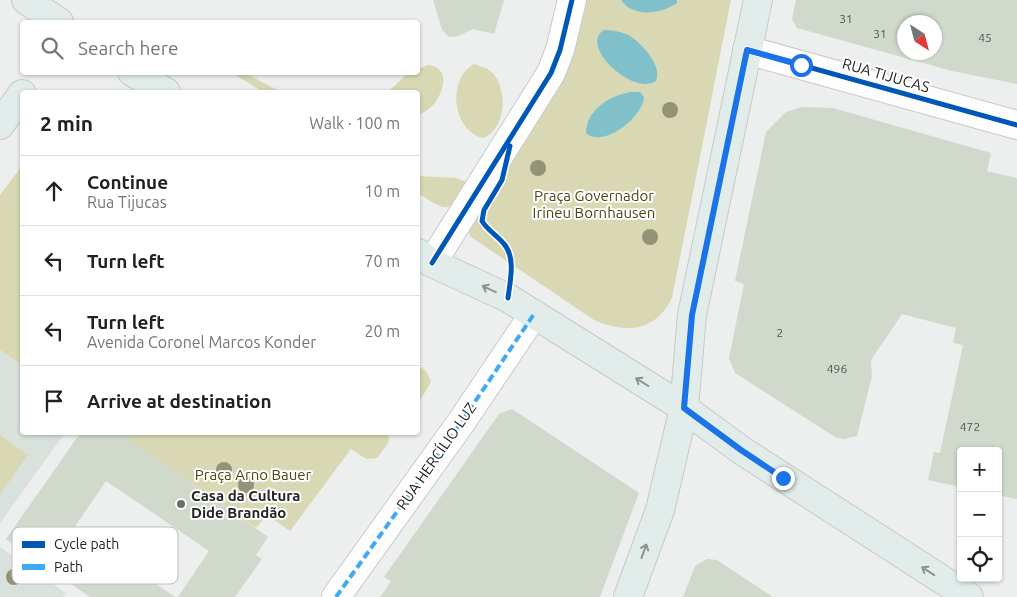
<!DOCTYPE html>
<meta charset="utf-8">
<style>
body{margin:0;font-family:Ubuntu,sans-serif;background:#f6f6f6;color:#202124}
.controls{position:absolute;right:15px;bottom:15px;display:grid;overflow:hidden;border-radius:5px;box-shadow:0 1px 4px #0004}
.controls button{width:45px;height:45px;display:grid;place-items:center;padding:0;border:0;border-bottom:1px solid #e0e0e0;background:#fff;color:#202124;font:25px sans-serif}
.compass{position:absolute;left:897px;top:15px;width:45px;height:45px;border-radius:50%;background:#fff;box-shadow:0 1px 4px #0004;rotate:144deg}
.stop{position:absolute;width:15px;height:15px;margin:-11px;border:4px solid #1a73e8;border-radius:50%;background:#fff}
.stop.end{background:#1a73e8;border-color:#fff;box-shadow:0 1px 5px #0008}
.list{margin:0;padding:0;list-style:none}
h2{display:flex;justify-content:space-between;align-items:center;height:65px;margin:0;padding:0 20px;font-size:21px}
h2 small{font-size:16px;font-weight:400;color:#757577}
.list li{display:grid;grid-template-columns:32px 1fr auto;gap:15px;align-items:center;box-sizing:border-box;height:70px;padding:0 20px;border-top:1px solid #e0e0e0}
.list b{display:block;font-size:19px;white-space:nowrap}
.list p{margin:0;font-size:16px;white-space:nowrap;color:#757577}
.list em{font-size:16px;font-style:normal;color:#757577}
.icon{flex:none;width:28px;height:28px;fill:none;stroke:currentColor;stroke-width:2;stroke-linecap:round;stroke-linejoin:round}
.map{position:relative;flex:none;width:1017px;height:597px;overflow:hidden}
.search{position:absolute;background:#fff;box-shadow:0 1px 4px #0004;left:20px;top:20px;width:400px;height:55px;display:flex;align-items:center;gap:12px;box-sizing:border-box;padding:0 18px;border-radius:5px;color:#757577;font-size:19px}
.panel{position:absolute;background:#fff;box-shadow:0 1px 4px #0004;left:20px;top:90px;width:400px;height:345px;border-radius:5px}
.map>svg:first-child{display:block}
</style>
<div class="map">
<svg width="1017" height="597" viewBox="0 0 1017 597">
<rect width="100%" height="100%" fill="#ecefed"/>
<g fill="#d9e1dc">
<polygon points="0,350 22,365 22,432 65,433 0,523"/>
<polygon points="0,547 66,593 63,597 0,597"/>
</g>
<g fill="#d9d8b4">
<path d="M583,0H731L672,298C655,332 626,334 594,320L471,237L467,229Z"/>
<path d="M474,64C478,66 485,67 489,70C509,84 507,130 483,138C453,131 446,80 474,64Z"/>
<path d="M428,65C448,67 446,87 436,101C432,108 424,112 418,116V92H388L408,73L418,72V69Z"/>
<polygon points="232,73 245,73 281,92 263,92"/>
<polygon points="22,166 22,365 0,350 0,195"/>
<path d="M418,176L456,178L472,184C449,212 449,214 418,193Z"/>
<polygon points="418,365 427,372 431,382 418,404"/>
<polygon points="388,432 389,442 377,458 366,459 351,449 290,531 267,515 256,528 119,433"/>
<polygon points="0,435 28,455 0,494"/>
</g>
<g fill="#80c0ca">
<path d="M621,0H677V3C661,14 633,18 621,0Z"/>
<path d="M604,30C612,30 623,32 630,36C643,45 662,65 656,81C633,97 578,45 604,30Z"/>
<path d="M631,92H640L644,97C643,117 603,149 586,133C586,110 610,95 631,92Z"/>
</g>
<g fill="#d1d9cd" fill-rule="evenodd">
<polygon points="433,0 504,0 494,34 473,29 458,36 449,37 442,30"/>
<path d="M796,0H1017V84L952,71L797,28L792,19ZM904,22H934V52H904Z"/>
<polygon points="802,107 833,108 991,153 987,171 1017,178 1017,499 998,495 998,451 961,451 961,487 928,480 934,452 940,453 963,345 953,343 956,328 902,314 871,360 872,376 857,436 843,439 835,437 735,373 729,358 744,284 735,281 766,132 786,112"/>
<polygon points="512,409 639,493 600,597 380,597 391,581 384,577 499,414"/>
<polygon points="81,432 119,432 268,537 256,555 262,559 235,597 178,597 209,551 106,481 74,528 175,597 90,597 6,539"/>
<polygon points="707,559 717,560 773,597 683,597 695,566"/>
</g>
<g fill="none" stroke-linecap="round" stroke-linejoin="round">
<g stroke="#c8cac8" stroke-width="30">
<g id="minor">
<polyline points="747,50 1017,125"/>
<polyline points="432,263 551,73 560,50 572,0"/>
<polyline points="336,597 462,421 534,314"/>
</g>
</g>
<g stroke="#c8cac8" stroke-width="30">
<g id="major">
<polyline points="26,0 59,22"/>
<polyline points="132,72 166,92"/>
<polyline points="0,125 22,94"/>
<polyline points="418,253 432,263 508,298 684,408 741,450 969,597"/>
<polyline points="628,597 660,510 684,408 692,315 758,0"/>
</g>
</g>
<use href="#minor" stroke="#fcfdfc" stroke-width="28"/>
<use href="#major" stroke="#e2ecea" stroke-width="28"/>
<polyline stroke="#3fa9f5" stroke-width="4" stroke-dasharray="8 4" stroke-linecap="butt" points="336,597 462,421 534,314"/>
<g stroke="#fff" stroke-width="8">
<g id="cycleway">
<polyline points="747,50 1017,125"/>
<polyline points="432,263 551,73 560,50 572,0"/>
<path d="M508,298C510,282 516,257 504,244C497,235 488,231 482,221L484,210L502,180L510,146"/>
</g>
</g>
<use href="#cycleway" stroke="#0057b8" stroke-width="5"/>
</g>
<g fill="#939375">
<circle cx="670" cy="110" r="8"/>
<circle cx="538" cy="168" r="8"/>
<circle cx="650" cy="237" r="8"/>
<circle cx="224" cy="470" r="8"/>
<circle cx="246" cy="485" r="8"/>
<circle cx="14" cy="577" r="8"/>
</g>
<defs><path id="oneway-shaft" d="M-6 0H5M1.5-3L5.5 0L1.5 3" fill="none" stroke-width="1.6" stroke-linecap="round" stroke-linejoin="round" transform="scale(1.25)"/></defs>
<g stroke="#8c9290">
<use href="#oneway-shaft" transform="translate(489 289) rotate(-155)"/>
<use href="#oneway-shaft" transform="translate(642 382) rotate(-148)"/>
<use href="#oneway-shaft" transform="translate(644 551) rotate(-70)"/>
<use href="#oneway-shaft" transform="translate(928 571) rotate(-147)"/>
</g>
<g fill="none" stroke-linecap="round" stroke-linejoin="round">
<polyline stroke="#1a73e8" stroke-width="6" points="783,478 741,450 684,408 692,315 747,50 801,65"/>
</g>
<circle fill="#696c6a" stroke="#fff" stroke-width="2" cx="181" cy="504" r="5"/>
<g text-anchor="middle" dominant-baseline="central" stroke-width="4" stroke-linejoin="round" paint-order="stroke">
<g font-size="12" fill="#4e524e">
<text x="846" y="18">31</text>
<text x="880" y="33">31</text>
<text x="985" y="37">45</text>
<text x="780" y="332">2</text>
<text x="837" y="368">496</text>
<text x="970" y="426">472</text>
</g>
<g font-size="15" fill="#232523" stroke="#fff">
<text transform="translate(886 75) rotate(16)">RUA TIJUCAS</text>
<text transform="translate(436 456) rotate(-55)">RUA HERCÍLIO LUZ</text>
</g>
<g font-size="15" fill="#4b4713" stroke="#fff">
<text x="594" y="195">Praça Governador<tspan x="594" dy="17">Irineu Bornhausen</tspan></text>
<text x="253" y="474">Praça Arno Bauer</text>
</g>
<g font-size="15" font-weight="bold" fill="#232523" stroke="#fff" text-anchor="start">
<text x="191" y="495">Casa da Cultura<tspan x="191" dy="17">Dide Brandão</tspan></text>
</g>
</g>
<rect x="12" y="527" width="166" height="57" rx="8" fill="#fff" stroke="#bdbebd" stroke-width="1"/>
<rect x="22" y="541" width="23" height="7" fill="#0057b8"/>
<rect x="22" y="564" width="23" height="6" fill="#3fa9f5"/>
<g font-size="14" fill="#232523">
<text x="54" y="549">Cycle path</text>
<text x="54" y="572">Path</text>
</g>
</svg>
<div class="controls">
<button>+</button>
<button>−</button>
<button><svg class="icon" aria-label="locate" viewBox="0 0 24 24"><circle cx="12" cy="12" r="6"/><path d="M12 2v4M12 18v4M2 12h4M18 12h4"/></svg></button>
</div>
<svg class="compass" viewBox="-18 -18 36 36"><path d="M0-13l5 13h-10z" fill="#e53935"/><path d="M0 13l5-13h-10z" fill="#757577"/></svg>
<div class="stop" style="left:801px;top:65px"></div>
<div class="stop end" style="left:783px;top:478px"></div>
<div class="search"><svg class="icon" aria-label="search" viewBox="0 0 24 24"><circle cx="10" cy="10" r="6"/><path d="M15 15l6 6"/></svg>Search here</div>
<section class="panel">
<h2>2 min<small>Walk · 100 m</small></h2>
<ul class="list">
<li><svg class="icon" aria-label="ahead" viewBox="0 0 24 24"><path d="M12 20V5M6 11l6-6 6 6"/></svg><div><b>Continue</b><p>Rua Tijucas</p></div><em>10 m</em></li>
<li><svg class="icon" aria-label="left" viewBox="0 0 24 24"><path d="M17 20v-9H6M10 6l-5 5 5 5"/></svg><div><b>Turn left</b></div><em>70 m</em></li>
<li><svg class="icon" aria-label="left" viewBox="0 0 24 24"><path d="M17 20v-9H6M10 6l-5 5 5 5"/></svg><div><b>Turn left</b><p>Avenida Coronel Marcos Konder</p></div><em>20 m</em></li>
<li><svg class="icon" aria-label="arrive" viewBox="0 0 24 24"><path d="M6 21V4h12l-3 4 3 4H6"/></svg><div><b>Arrive at destination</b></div></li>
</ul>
</section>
</div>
